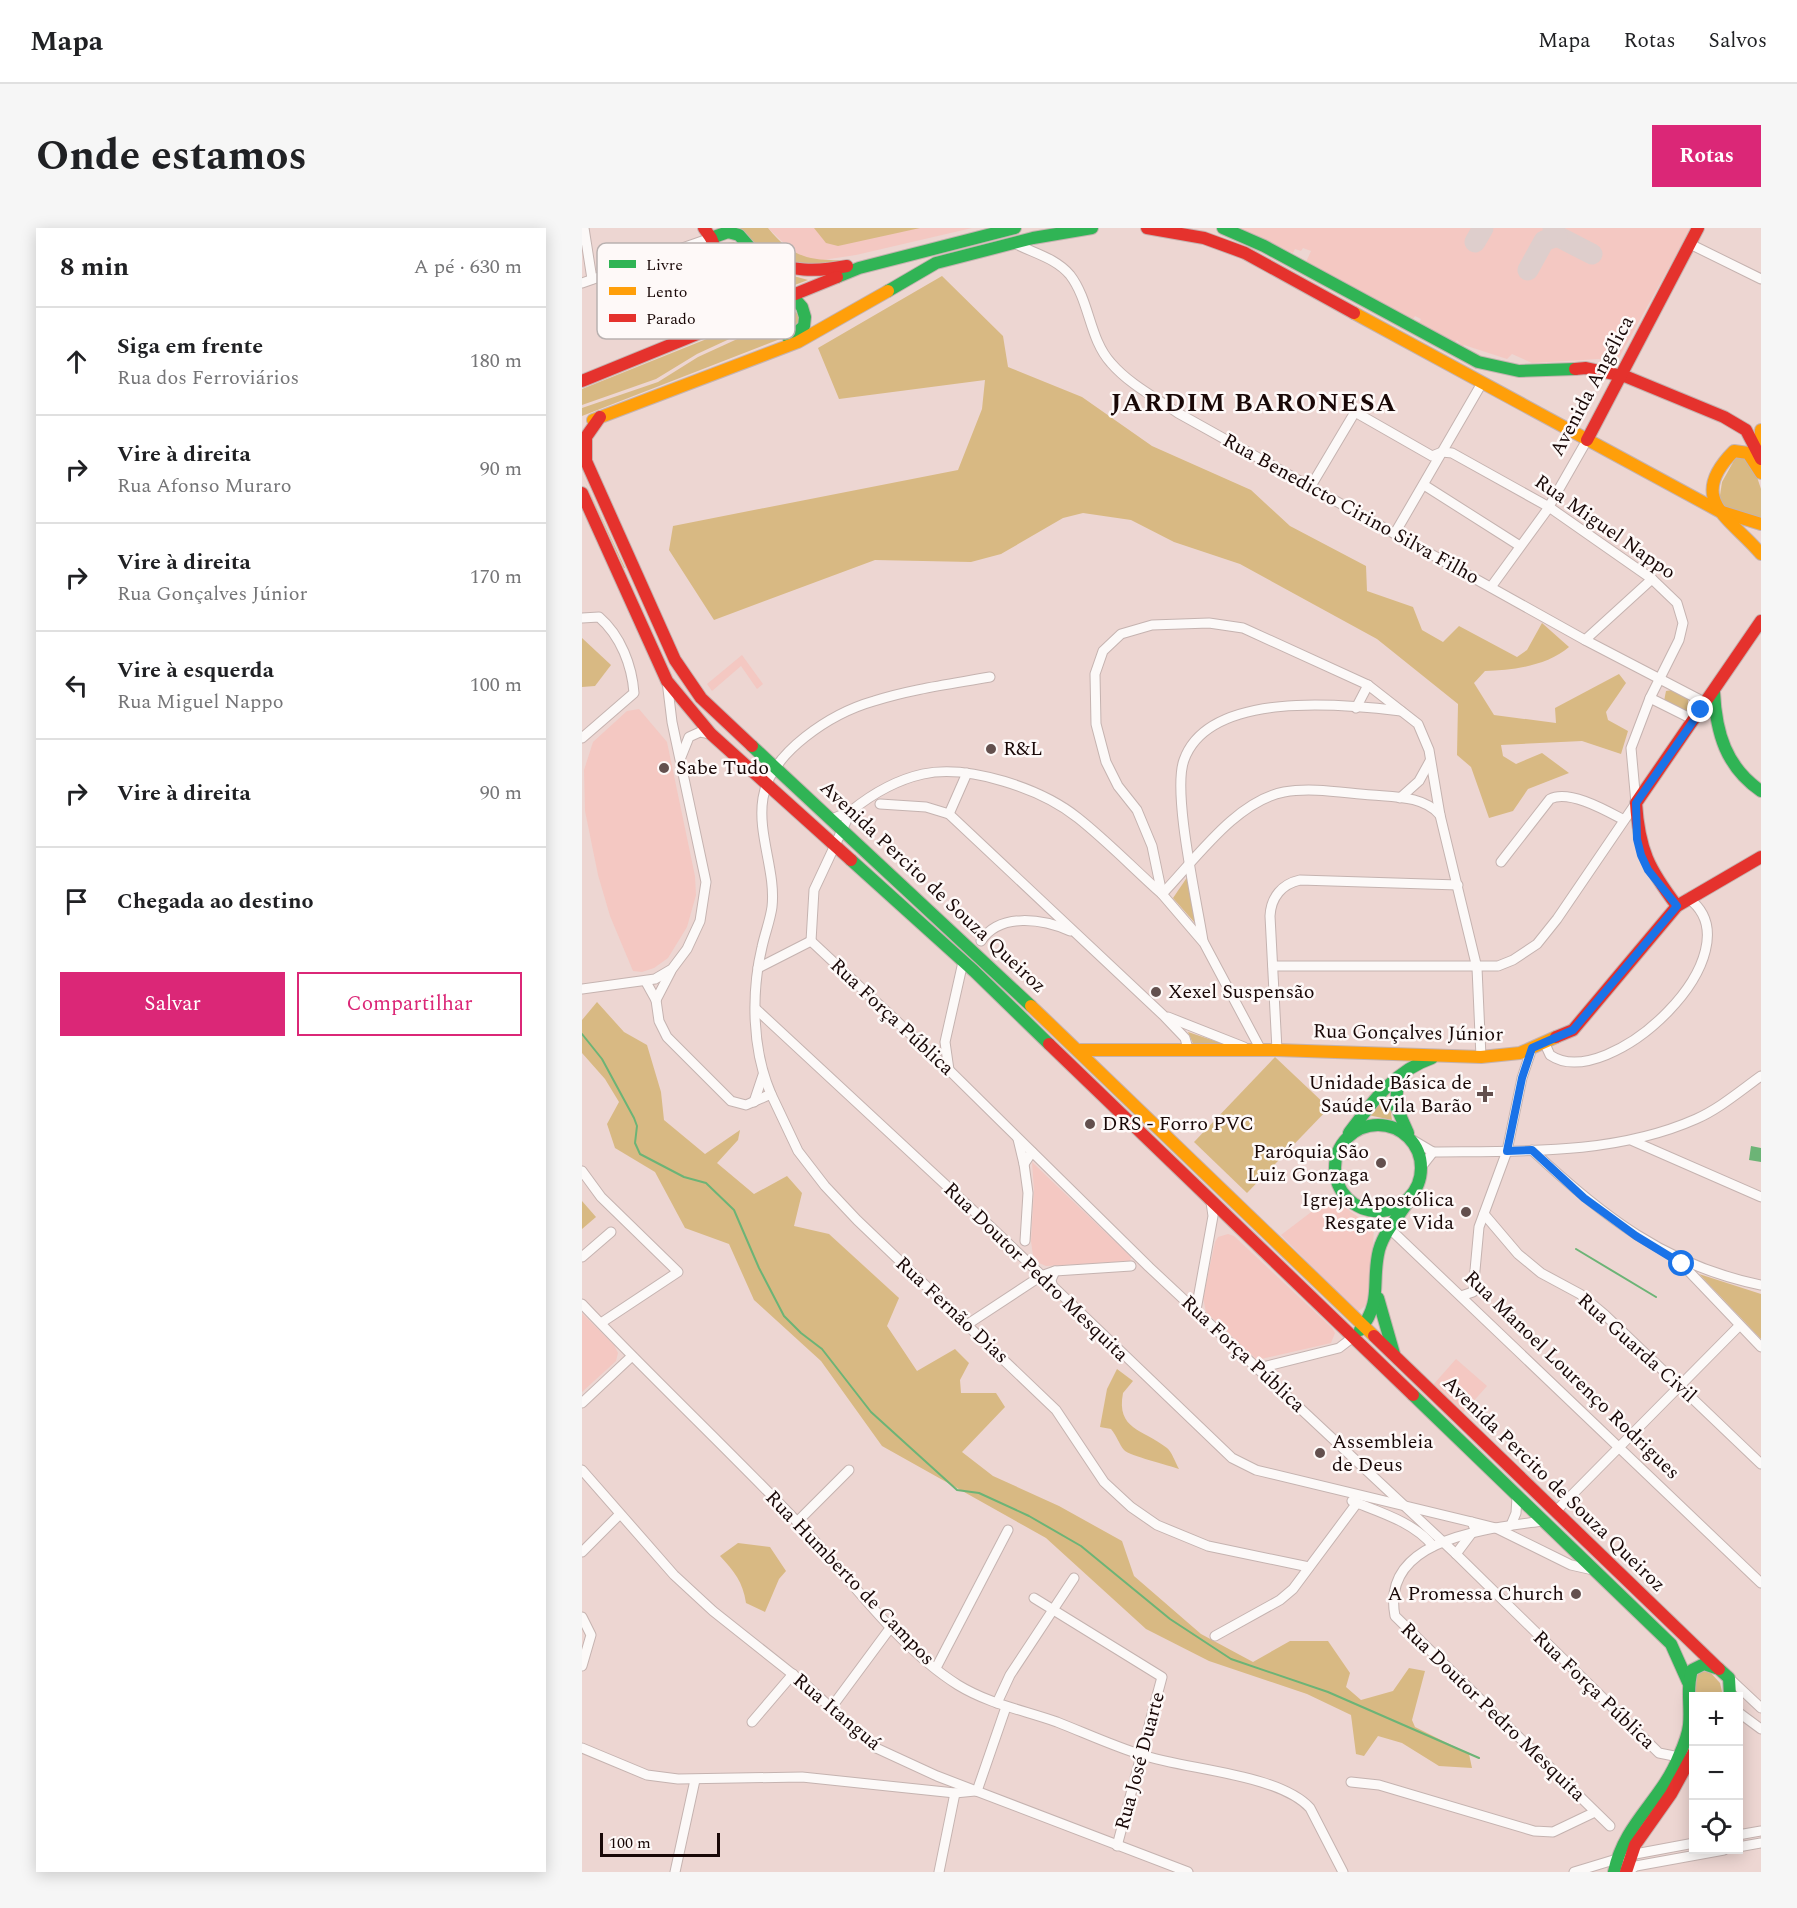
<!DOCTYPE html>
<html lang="pt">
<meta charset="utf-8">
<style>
body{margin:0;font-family:Spectral,serif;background:#f6f6f6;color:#202124}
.controls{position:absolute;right:18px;bottom:18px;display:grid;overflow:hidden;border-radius:0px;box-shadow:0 3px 15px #0003}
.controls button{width:54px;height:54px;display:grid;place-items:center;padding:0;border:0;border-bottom:2px solid #e0e0e0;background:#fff;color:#202124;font:30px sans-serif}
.scale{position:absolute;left:18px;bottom:15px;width:120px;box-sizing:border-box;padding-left:6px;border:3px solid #190807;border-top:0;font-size:16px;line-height:21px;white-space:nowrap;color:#190807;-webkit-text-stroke:4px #fef9f8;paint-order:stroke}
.stop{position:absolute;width:18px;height:18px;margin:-14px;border:4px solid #1a73e8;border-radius:50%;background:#fff}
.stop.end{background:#1a73e8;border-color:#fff;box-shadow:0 2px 6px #0008}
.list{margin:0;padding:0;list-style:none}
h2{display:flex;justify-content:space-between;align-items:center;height:78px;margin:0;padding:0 24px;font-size:26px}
h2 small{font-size:20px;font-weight:400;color:#757577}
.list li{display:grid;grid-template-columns:39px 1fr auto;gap:18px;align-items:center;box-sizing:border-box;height:108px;padding:0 24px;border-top:2px solid #e0e0e0}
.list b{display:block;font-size:22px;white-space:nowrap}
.list p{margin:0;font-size:20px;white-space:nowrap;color:#757577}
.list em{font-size:20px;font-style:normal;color:#757577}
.actions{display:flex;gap:12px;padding:18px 24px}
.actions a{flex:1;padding:14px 0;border:2px solid #db2777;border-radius:0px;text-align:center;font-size:21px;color:#db2777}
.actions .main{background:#db2777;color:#fff}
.icon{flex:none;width:33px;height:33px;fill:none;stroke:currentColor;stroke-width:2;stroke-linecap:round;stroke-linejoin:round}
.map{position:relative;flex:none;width:1179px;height:1644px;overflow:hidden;border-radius:0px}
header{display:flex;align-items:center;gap:36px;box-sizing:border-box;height:84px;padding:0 30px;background:#fff;border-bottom:2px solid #e0e0e0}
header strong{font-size:28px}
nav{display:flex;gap:33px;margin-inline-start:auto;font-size:21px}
.intro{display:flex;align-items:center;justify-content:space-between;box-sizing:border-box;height:144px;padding:0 36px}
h1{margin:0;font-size:42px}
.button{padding:15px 27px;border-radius:0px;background:#db2777;color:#fff;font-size:21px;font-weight:700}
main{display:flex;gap:36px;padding:0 36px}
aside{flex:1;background:#fff;border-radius:0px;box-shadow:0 3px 15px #0003}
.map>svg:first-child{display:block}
</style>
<header>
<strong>Mapa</strong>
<nav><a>Mapa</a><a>Rotas</a><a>Salvos</a></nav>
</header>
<div class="intro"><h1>Onde estamos</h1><a class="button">Rotas</a></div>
<main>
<aside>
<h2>8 min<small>A pé · 630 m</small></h2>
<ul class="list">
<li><svg class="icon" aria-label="ahead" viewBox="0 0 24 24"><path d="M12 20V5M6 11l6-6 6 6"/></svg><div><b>Siga em frente</b><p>Rua dos Ferroviários</p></div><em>180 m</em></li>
<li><svg class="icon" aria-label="right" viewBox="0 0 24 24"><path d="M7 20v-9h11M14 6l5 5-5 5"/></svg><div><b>Vire à direita</b><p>Rua Afonso Muraro</p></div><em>90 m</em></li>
<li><svg class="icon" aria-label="right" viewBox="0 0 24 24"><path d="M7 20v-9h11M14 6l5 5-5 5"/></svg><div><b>Vire à direita</b><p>Rua Gonçalves Júnior</p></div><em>170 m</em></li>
<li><svg class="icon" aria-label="left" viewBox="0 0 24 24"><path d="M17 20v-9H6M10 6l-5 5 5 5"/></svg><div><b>Vire à esquerda</b><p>Rua Miguel Nappo</p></div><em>100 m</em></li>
<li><svg class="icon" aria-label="right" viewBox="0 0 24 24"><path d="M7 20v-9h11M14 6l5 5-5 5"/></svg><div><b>Vire à direita</b></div><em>90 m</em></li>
<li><svg class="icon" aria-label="arrive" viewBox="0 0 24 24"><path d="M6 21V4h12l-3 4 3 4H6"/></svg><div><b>Chegada ao destino</b></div></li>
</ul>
<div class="actions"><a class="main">Salvar</a><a>Compartilhar</a></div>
</aside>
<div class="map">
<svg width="1179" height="1644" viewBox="0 0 1179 1644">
<rect width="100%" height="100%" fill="#edd6d2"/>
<g fill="#f4c8c2">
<polygon points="186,0 390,0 274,27 234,33 219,28 207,20"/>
<polygon points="658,0 1109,0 1034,135 1017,131 950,135 930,126 925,131 882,117 881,119 875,112 871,118 836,98 839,91 833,88 831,91 724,34 729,23 721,20 719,23 713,21 711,25"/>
<polygon points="160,427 181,456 175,461 159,438 130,463 125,456"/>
<polygon points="57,481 85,514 113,648 114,667 105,699 86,730 72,740 60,744 51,743 28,688 16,647 3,583 2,542 11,514 45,483"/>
<polygon points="450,934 549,1029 548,1033 464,1038 457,1035 451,1028 449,1013 452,962"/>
<polygon points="749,969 792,1001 787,1075 775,1084 699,1007"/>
<polygon points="646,1006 652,1008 750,1100 753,1105 749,1115 675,1132 624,1084 621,1070 633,1014 636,1009"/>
<polygon points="0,1085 32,1117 36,1125 34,1133 0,1164"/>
<polygon points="874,1131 905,1158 881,1185 851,1157"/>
</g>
<g fill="#d8b983">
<path d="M158,0H186C210,29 226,33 263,32C216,43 190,36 158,0Z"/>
<polygon points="232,0 338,0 256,18 244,15"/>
<polygon points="152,14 199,65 164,81 139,16"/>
<polygon points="197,44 226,52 210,58"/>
<path d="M360,48L421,108L426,139L500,169L570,218L669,262L708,298L784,338L785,363L831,379L840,402L861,414L877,398L935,429L945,422L960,395L987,419C965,438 931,442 903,443L892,455L912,487L974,495L973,480L1037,446L1044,455L1024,484L1026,492L1046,503L1039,526L1000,513L919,517L921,528L934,536L960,525L987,545L946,561L931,583L907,590L889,539L875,527L876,476L795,411L658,336L592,314L549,292L501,285L481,290L419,326L389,334L293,332L132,392L87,322L91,298L376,242L400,181L403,152L257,171L236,120Z"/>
<polygon points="202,80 212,81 115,126 74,151 0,177 0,161"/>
<polygon points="214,84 220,93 211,106 0,188 0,180 76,154 116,129"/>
<polygon points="1160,227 1169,231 1179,261 1179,290 1142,278 1137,274 1140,254 1154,229"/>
<polygon points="0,247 43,340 42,340"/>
<polygon points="0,410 29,437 13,458 0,459"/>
<polygon points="1090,462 1106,471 1106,482 1102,483 1082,473 1084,463"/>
<polygon points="606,648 614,694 613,695 591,670"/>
<polygon points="15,774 42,804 65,817 79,864 82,892 123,926 158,902 156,912 135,935 172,966 205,948 220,965 212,998 247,1006 317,1070 305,1098 335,1143 373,1121 387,1135 378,1152 379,1165 414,1165 423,1179 380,1224 411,1248 477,1278 540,1313 552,1348 619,1406 671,1434 708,1413 746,1413 768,1445 764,1459 779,1472 811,1463 827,1440 843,1443 830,1492 833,1499 887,1526 890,1540 857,1538 820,1515 796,1508 782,1528 774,1526 769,1487 725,1466 627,1433 564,1401 464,1310 300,1218 239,1133 172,1072 147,1016 103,1000 73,944 33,920 25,896 37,874 23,851 0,825 0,792"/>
<polygon points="606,804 651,819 612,818"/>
<polygon points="693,829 747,880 665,965 612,914"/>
<polygon points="806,866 810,892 786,887"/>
<polygon points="0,973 14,989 0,1001"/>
<polygon points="1117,1046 1179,1066 1179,1111"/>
<path d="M535,1141L551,1153L541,1165C534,1202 561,1201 585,1220C590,1224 593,1234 597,1241C586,1237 548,1228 542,1222C537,1216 535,1208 529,1201L518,1199L525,1161Z"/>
<path d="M156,1315L188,1319L204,1343L197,1351L183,1384L164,1375C161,1354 152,1343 138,1328Z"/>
<polygon points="1118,1443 1128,1444 1138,1455 1141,1468 1115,1468 1111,1452"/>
</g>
<polygon fill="#6cb476" points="1169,918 1179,920 1179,934 1167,932"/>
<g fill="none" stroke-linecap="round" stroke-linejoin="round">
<g stroke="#6cb476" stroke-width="2">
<polyline points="0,806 20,831 52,890 55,898 53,915 58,926 102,949 124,955 152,982 177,1040 202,1088 219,1105 240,1121 289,1184 375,1262 397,1265 447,1288 499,1318 588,1391 649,1431 746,1464 897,1530"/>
<polyline points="994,1021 1074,1069"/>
</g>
<g stroke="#dececc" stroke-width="21">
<polyline points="975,8 1010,26"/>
<polyline points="893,14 901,0"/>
<polyline points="946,42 962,13 975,8 971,0"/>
</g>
<g stroke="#c5b3b0" stroke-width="11">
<g id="street">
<polyline points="2,0 10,51"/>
<path d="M432,15C451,25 474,30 488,47C508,73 507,111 529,135C547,156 574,170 596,185L1003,412L1124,475"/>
<polyline points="1108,16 1179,51"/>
<polyline points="0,55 129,10"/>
<polyline points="842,257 938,318"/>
<polyline points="813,305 900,155"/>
<polyline points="909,359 965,282 1005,212"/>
<path d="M0,390L17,389C39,408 50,438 52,465L0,510"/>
<polyline points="1003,412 1070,351"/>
<polyline points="1068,470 1112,492"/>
<polyline points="774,480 786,457"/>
<polyline points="99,529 107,509 118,504 129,506"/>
<polyline points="818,570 837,553 848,533"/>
<polyline points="298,576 344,579 367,586 581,787 603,810 605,817 603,822"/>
<path d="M269,583C290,566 314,552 341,546C387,536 460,561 496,590C525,613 552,641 580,666C613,632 654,573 702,564C730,559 762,565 790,567C813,569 842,568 858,587"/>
<polyline points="367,586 385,545"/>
<path d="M919,634L968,571C987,561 1025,583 1042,592"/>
<polyline points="229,713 367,842 567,1039 874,1326 1077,1525 1097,1529"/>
<polyline points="229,713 232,662 269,583 250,591"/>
<path d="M399,713C418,684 461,691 488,703"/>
<path d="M621,713C615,674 590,564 602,532C627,462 761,476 819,483"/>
<polyline points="691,738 916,738 931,732 955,716 975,691 1054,575 1049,520 1068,470 1097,412 1101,395 1095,375 1070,351 967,279 870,225 860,224 850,228 773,184 729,258"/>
<polyline points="176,740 229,713"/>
<polyline points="64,754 74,772 89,743"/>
<polyline points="0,761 73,751 90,741 105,721 118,693 124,654 90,494 85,453"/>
<polyline points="74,772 77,793 85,809 149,873 164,877 189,866 216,923 243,958 275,992 474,1182 522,1254 549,1279 575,1297 626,1318 727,1339"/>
<polyline points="174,781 408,998 650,1230 674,1242 890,1294"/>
<polyline points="586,789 662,819"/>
<path d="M963,816L968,827C1026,867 1179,723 1106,670"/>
<polyline points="679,822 622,715 580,666 570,618 555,582 536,558 524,534 514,496 513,446 521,423 539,406 570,397 627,395 661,400 786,457 836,496 847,522 858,587 895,740 899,829"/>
<path d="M695,822L688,688C689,669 700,656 718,652L876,657"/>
<polyline points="367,842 363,814 381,734"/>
<path d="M189,866C170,822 169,765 180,719C183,705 188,693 190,679C194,643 175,606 181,570C188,524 250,485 292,473C330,461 369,456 408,449"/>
<polyline points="172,874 181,847"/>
<polyline points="436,911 442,936 450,924"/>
<polyline points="829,911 851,924 840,938"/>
<polyline points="1051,913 1179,969"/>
<path d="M950,922C1019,987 1084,1038 1179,1057"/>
<path d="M851,924C939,923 1033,927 1114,891C1137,881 1158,863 1179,848"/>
<polyline points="442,936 446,965 443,1013"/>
<polyline points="0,943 19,969 96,1044 19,1095"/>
<polyline points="902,986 936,1026 959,1045 998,1066 1023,1087 1179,1236"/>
<polyline points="808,1001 1179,1355"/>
<polyline points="0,1029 29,1004"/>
<polyline points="1096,1032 1179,1119"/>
<polyline points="473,1043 549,1038"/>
<polyline points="879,1068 891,1064 897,999 925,923 940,850 950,820"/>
<path d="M0,1076C72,1152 149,1224 222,1301C269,1352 317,1420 376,1457C407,1476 441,1482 475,1494C503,1505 531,1518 560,1527C606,1542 697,1546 728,1580L761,1644"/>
<polyline points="614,1082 631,988 629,974"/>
<polyline points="386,1096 459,1048 473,1043 469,1052 471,1060"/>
<polyline points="677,1140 757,1120 770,1110"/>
<polyline points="0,1175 50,1128"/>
<polyline points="0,1242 92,1347 131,1383 223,1456 292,1519 355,1548 606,1644"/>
<path d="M770,1273C797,1284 832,1294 851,1318"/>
<polyline points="973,1284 1157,1098"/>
<path d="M960,1293C905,1301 798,1310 813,1388L1028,1598"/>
<polyline points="215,1294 267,1242"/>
<polyline points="929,1297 934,1285 935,1269"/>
<polyline points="892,1299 890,1294 914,1300 989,1337 1011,1342"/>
<polyline points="0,1324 37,1287"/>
<polyline points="874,1326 889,1306"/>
<polyline points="452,1370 580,1449 535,1618"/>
<polyline points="0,1389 9,1407 0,1438"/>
<polyline points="633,1408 698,1372 711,1361 775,1275"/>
<polyline points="354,1440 426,1302"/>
<polyline points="1147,1450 1179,1480"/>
<polyline points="415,1475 428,1447 492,1350"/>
<polyline points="249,1480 306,1403 311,1400"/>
<polyline points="1156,1484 1179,1501"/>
<polyline points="170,1494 211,1446"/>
<polyline points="0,1520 65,1547 96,1551 220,1549 373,1565 393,1563"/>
<polyline points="769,1554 797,1557 952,1603 971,1604 1013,1584"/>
<polyline points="395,1563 424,1479"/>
<polyline points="1156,1607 1179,1603"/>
<polyline points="1156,1619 1179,1615"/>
<polyline points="93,1644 113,1552"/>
<polyline points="357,1644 373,1565"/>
<polyline points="992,1644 1048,1627 1112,1615"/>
<polyline points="1045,1644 1054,1638 1142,1622"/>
</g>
</g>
<g stroke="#c5b3b0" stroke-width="14">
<g id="fast">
<polyline points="641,0 682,18 896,134 937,143 993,141"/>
<polyline points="129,10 146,4 157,7 220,79 223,89 222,98 207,111"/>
<polyline points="255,49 277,40 433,0"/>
<polyline points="306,63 354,35 451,10 510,0"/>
<path d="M1132,464C1134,505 1144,539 1179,563"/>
<polyline points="170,518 449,778"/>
<polyline points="269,632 392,743 467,816"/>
<polyline points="816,850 814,878 826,905"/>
<circle cx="796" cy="940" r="43"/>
<path d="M767,905C790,874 812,843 850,830"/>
<polyline points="796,1070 812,1126"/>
<path d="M778,1102C801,1073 789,1054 797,1022C802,1004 816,989 826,974"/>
<polyline points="831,1167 1089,1416 1106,1454"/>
<path d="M1032,1644C1042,1595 1080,1572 1097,1528C1101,1519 1106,1507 1107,1497C1109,1478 1104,1461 1110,1442L1122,1436L1137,1441L1147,1450L1148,1468"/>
</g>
</g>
<g stroke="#c5b3b0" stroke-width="14">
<g id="slow">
<polyline points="772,85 1137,283 1179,296"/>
<polyline points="11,192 216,114 306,63"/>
<polyline points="1178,225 1179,202"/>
<path d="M1179,245L1166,225L1152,223C1103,272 1149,290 1179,326"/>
<polyline points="449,778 792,1108"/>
<polyline points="496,822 695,822 899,829 938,825 974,809"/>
</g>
</g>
<g stroke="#c5b3b0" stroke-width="14">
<g id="jam">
<polyline points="122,0 129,10 160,89"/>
<polyline points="565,0 622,10 663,25 772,85"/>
<path d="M181,30C209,44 234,44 265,38"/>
<polyline points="993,141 1004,140 1045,149 1142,189 1164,202 1179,231"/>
<polyline points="0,153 255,49"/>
<polyline points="18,189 4,209 4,233 93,432 119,470 170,518"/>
<polyline points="1005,212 1116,0"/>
<polyline points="0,265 85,453 129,506 269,632"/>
<path d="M1095,678C1067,641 1057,622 1054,575L1179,393"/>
<polyline points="974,809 991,802 1095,678 1179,629"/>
<polyline points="467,816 831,1167"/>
<polyline points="792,1108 1137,1441"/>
<polyline points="1044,1644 1053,1617 1089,1566 1112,1524"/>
</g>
</g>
<use href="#street" stroke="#fcf9f8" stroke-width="9"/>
<use href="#fast" stroke="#30b455" stroke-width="12"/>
<use href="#slow" stroke="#ff9f0a" stroke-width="12"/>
<use href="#jam" stroke="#e5322d" stroke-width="12"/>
</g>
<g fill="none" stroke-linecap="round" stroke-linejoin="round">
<polyline stroke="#1a73e8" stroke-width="8" points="1100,1036 1054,1008 1002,970 950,922 925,923 940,850 950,820 991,802 1095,678 1066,642 1059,627 1055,611 1054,575 1119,482"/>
</g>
<g fill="#63504e" stroke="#fef9f8" stroke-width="2">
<circle cx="409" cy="521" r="6"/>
<circle cx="82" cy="540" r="6"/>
<circle cx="574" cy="764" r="6"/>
<path d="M900 857h6v6h6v6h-6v6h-6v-6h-6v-6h6z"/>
<circle cx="508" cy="896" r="6"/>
<circle cx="799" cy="935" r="6"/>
<circle cx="884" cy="984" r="6"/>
<circle cx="738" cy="1225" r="6"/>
<circle cx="994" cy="1366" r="6"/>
</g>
<g text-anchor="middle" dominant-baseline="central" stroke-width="5" stroke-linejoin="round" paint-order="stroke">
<g font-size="20" fill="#190807" stroke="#fef9f8">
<text transform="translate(1010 158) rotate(-62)">Avenida Angélica</text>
<text transform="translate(769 281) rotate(29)">Rua Benedicto Cirino Silva Filho</text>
<text transform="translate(1023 299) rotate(35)">Rua Miguel Nappo</text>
<text transform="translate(351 659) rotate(43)">Avenida Percito de Souza Queiroz</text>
<text transform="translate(310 789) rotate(43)">Rua Força Pública</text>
<text transform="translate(826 805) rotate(1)">Rua Gonçalves Júnior</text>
<text transform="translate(454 1044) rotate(44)">Rua Doutor Pedro Mesquita</text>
<text transform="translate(370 1082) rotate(43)">Rua Fernão Dias</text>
<text transform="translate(1055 1120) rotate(42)">Rua Guarda Civil</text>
<text transform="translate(661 1126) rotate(43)">Rua Força Pública</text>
<text transform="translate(990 1147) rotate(44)">Rua Manoel Lourenço Rodrigues</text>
<text transform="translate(972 1256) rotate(44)">Avenida Percito de Souza Queiroz</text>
<text transform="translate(268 1350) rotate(46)">Rua Humberto de Campos</text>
<text transform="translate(1012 1462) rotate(44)">Rua Força Pública</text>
<text transform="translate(255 1484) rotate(40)">Rua Itanguá</text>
<text transform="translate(911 1484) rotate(44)">Rua Doutor Pedro Mesquita</text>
<text transform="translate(558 1533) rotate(-75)">Rua José Duarte</text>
</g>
<g font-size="20" fill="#190807" stroke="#fef9f8" text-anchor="start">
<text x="421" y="521">R&amp;L</text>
<text x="94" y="540">Sabe Tudo</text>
<text x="586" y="764">Xexel Suspensão</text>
<text x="890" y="855" text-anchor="end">Unidade Básica de<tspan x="890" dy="23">Saúde Vila Barão</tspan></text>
<text x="520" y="896">DRS - Forro PVC</text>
<text x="787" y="924" text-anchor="end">Paróquia São<tspan x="787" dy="23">Luiz Gonzaga</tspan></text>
<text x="872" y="972" text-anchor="end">Igreja Apostólica<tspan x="872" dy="23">Resgate e Vida</tspan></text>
<text x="750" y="1214">Assembleia<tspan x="750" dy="23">de Deus</tspan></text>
<text x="982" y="1366" text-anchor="end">A Promessa Church</text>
</g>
<g font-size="26" font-weight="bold" letter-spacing="1.5" fill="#190807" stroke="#fef9f8">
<text x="672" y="175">JARDIM BARONESA</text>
</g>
</g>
<rect x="15" y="15" width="198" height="96" rx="9" fill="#fef9f8" stroke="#b9b1b0" stroke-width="1.5"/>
<rect x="27" y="32" width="27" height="8" fill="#30b455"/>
<rect x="27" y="59" width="27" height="8" fill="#ff9f0a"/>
<rect x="27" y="86" width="27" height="8" fill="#e5322d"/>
<g font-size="16" fill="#190807">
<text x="64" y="42">Livre</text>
<text x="64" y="69">Lento</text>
<text x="64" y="96">Parado</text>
</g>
</svg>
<div class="controls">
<button>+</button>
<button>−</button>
<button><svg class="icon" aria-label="locate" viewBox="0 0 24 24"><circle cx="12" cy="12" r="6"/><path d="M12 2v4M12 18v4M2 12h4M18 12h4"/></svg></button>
</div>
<div class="scale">100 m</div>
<div class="stop" style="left:1100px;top:1036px"></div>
<div class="stop end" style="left:1119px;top:482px"></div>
</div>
</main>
